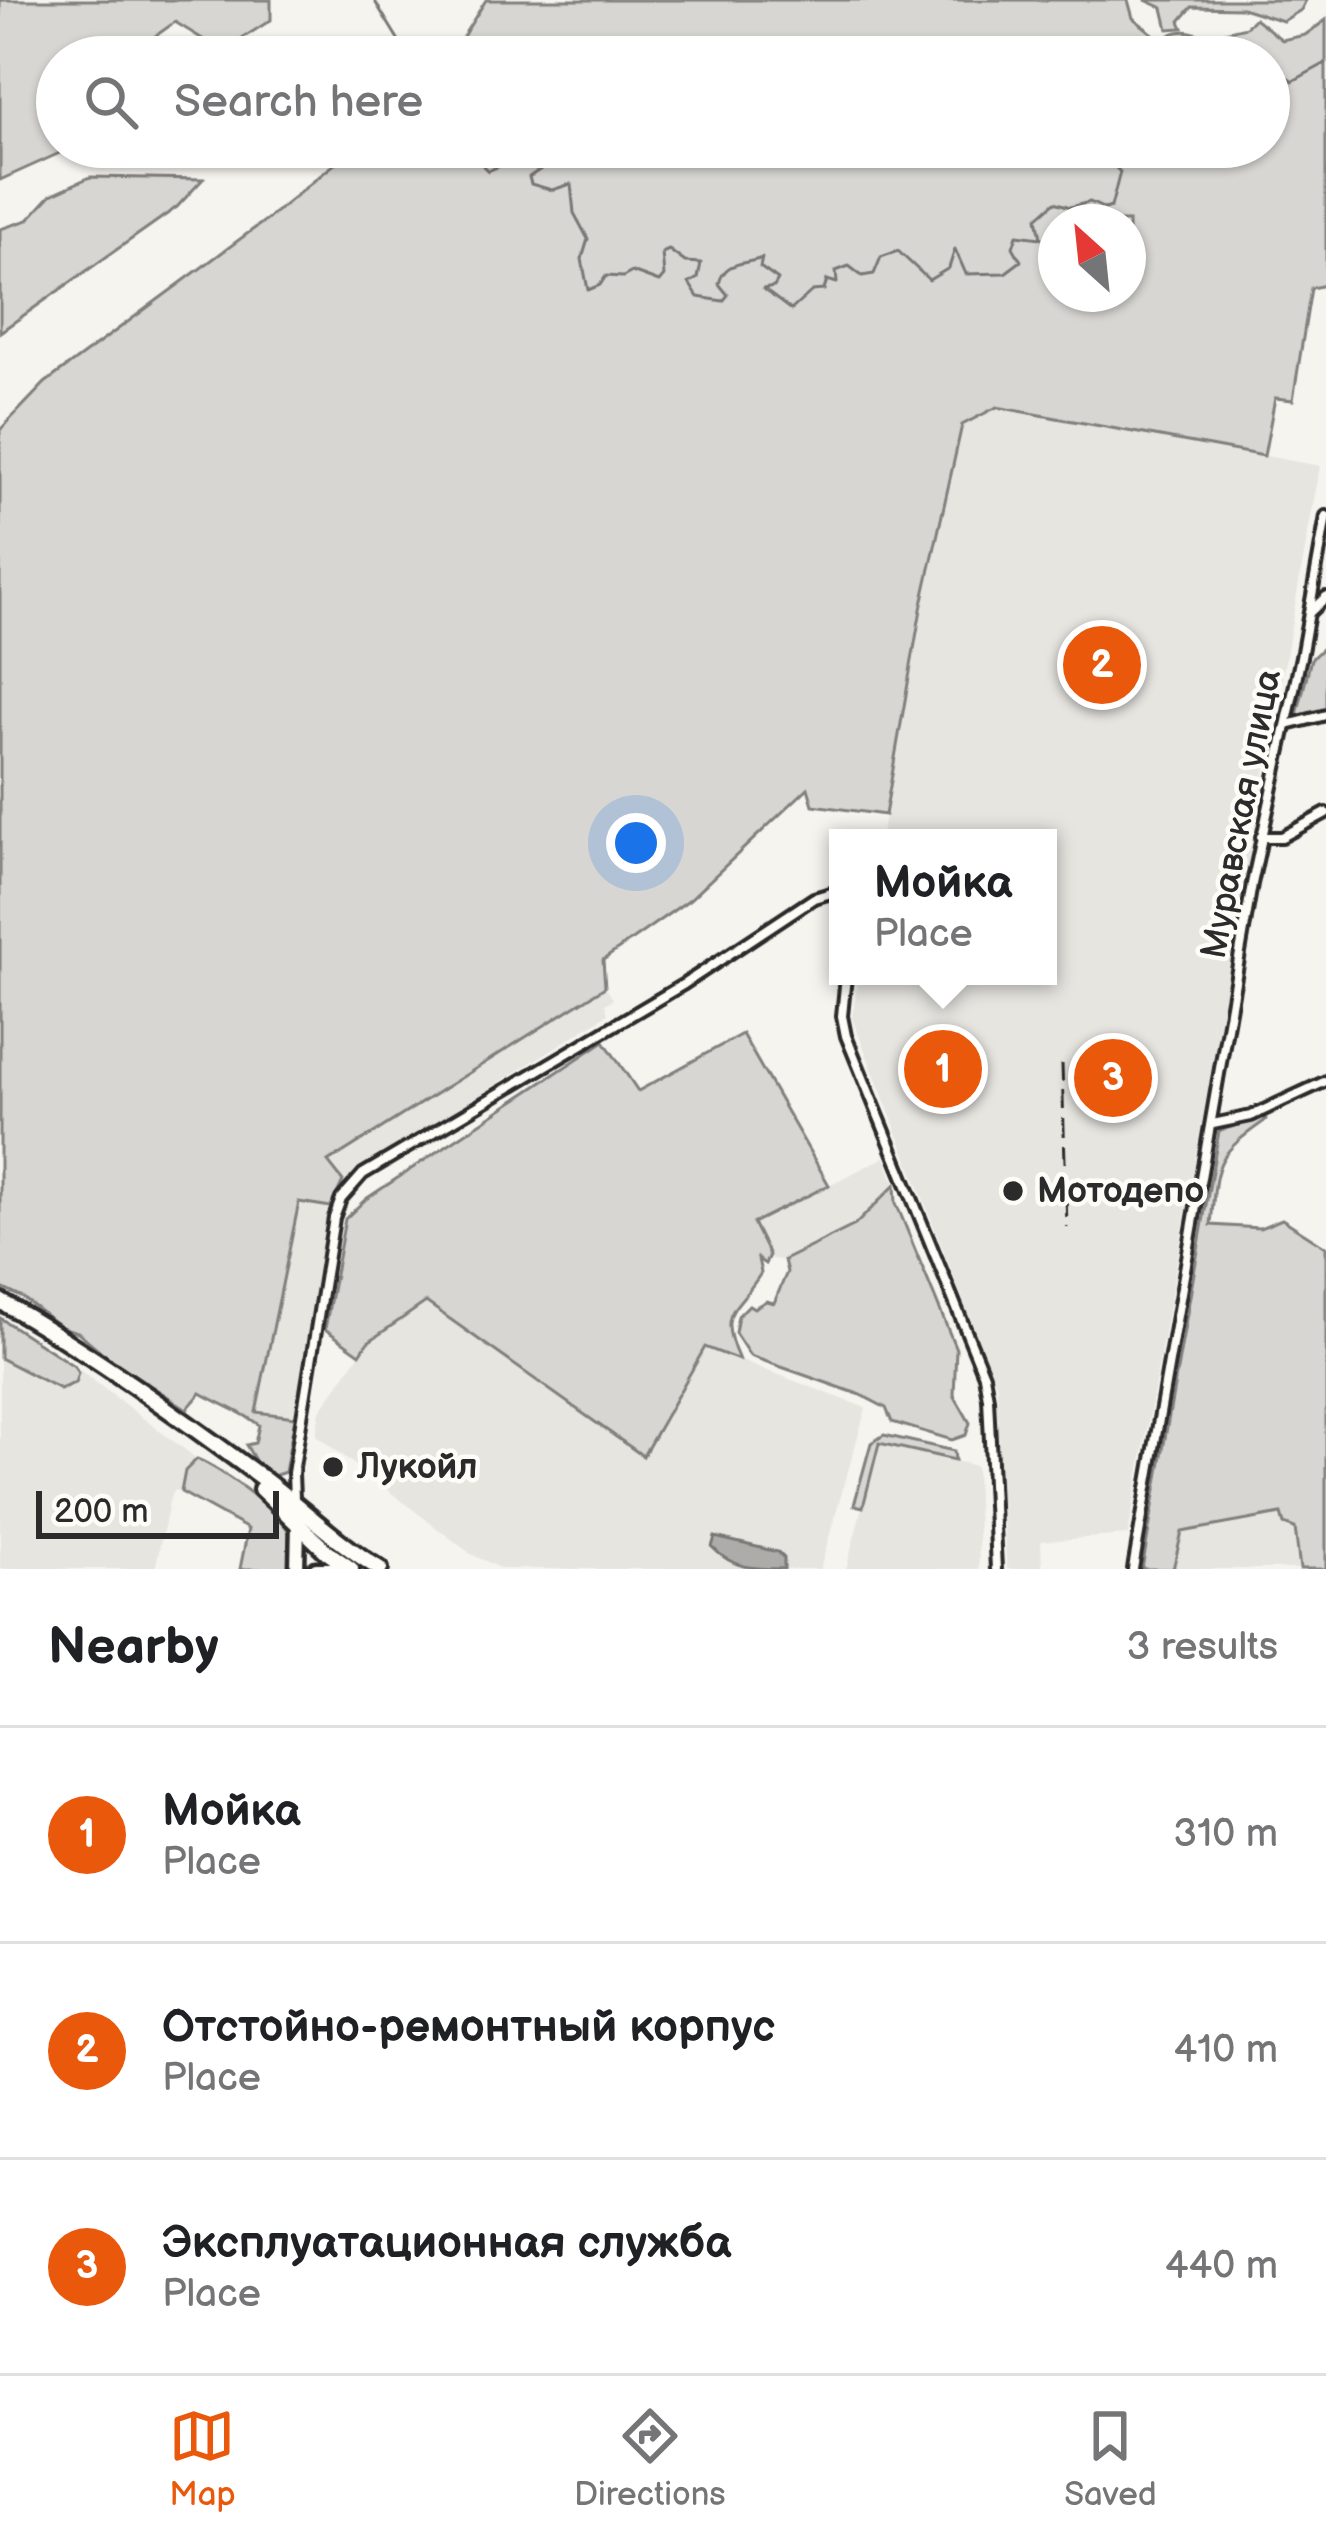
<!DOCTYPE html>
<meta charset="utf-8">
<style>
body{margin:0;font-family:"Balsamiq Sans",sans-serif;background:#f6f6f6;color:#202124}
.compass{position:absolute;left:1038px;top:204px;width:108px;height:108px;border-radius:50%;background:#fff;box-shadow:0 3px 9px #0004;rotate:333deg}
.scale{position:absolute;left:36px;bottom:30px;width:243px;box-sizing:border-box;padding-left:12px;border:6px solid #2b2b2b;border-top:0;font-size:33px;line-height:42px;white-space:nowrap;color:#2b2b2b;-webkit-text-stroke:9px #fdfcf7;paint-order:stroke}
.you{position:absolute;left:636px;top:843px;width:42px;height:42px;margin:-30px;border:9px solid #fff;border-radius:50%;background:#1a73e8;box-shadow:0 0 0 18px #1a73e833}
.badge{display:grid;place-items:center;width:78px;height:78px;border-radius:50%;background:#ea580c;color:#fff;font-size:39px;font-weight:700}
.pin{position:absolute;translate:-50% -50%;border:6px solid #fff;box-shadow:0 3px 12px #0006}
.popup{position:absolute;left:829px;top:829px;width:228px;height:156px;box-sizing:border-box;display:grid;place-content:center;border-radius:0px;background:#fff;filter:drop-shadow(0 3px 9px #0005);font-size:39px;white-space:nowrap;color:#757577}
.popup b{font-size:45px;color:#202124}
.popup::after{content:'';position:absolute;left:50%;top:100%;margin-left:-24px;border:24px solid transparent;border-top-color:#fff}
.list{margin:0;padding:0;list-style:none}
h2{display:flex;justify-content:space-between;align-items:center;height:156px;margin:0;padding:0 48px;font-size:51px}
h2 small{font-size:39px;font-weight:400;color:#757577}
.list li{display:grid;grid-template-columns:78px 1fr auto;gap:36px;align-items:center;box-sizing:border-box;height:216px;padding:0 48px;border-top:3px solid #e0e0e0}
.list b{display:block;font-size:45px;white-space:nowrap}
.list p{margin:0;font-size:39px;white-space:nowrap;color:#757577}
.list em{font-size:39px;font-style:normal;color:#757577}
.icon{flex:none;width:66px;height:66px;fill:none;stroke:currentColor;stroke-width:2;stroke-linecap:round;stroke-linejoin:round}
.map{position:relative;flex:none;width:1326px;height:1569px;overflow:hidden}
.search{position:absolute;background:#fff;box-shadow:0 3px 9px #0004;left:36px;right:36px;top:36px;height:132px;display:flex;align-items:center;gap:30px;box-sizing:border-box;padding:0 42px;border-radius:66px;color:#757577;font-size:45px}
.sheet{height:804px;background:#fff}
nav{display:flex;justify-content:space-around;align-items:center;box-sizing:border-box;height:168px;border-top:3px solid #e0e0e0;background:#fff;font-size:33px;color:#757577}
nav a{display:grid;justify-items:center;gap:6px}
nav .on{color:#ea580c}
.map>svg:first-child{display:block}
</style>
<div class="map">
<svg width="1326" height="1569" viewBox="0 0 1326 1569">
<rect width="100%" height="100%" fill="#f5f4ef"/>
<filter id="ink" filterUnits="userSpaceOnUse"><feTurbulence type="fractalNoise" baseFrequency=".00833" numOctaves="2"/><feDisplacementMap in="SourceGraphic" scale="24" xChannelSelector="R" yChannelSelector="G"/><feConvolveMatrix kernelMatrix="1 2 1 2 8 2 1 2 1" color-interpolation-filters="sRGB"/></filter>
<g filter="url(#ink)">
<g fill="#e6e5e0">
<polygon points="997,407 1320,466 1256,823 1240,825 1239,832 1238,840 1251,846 1128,1535 1041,1541 1042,1569 1007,1569 999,1470 997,1386 852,1018 859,976 1048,976 1048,838 881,838 921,609 962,425"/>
<polygon points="605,987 613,999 605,1004 608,1014 343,1181 327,1162"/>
<polygon points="885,1157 895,1185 855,1225 784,1260 771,1259 753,1223"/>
<polygon points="299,1201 331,1207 295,1417 256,1413"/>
<polygon points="425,1301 643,1455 705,1347 866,1408 820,1569 502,1569 471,1554 316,1435 320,1411 368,1342"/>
<polygon points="0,1318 74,1366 197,1459 181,1492 175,1490 170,1498 155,1569 0,1569"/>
<polygon points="879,1443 976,1466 979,1569 846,1569"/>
<polygon points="1282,1514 1294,1527 1300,1569 1173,1569 1182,1532"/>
</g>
<g fill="#d7d6d2" stroke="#81807e" stroke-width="3" fill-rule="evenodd">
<polygon points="0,0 271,0 271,20 222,51 175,22 126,57 57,57 57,147 73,147 0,180"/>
<path d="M486,0H1128L1133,18L1162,41C1174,29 1189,29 1204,37L1246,27L1255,18L1282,40L1305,35L1326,20V285L1311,288L1293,400L1275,398L1264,456L997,407L962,425L921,609L885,815L813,805L808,788L690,899L603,960L605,987L328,1162L343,1181L331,1207L299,1202L256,1412L295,1417L285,1472L273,1476L256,1462L246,1445L255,1443L259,1425C242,1411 221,1405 201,1393L187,1409L111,1360L78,1332L61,1327L23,1298L0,1287V430L45,383L270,217L355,147H1269V57H450ZM1056,222H1128V294H1056Z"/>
<polygon points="1145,0 1306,0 1301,10 1283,21 1242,8 1192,7 1180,21 1183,28 1168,29 1163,8"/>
<polygon points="90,177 203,179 177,207 0,332 0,229 28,220 51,195"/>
<polygon points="1326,645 1326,710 1296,719 1311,659"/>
<path d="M742,1034L829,1185L753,1223L769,1255L765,1264L758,1259L761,1273C736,1313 716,1309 739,1360L705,1347L643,1456L426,1302L368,1342L360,1354L325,1329L345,1219L366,1199L604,1041L638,1091Z"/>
<path d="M1264,1116L1266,1120C1213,1157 1217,1162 1211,1225L1260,1228L1282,1219L1326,1247V1569H1300L1295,1528L1284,1524L1281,1514L1182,1532L1173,1569H1142L1219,1131Z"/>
<polygon points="895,1185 896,1203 956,1349 954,1395 970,1423 966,1435 952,1440 892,1422 886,1408 861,1395 750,1356 735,1333 738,1316 749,1305 754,1308 766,1301 774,1303 787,1272 784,1260 855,1225"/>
<polygon points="0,1318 74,1366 78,1373 75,1383 60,1389 0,1358"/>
<polygon points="884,1435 954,1451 955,1460 879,1443 863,1507 854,1505 871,1443"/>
<path d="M197,1459C220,1468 287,1515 292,1540C294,1549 290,1560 289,1569H240L248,1529L181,1492L185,1471Z"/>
</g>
<path fill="#adaca9" stroke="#797877" stroke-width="3" d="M715,1537L778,1552L784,1558V1569C754,1569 733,1569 712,1547Z"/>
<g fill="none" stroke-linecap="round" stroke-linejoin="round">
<g stroke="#797877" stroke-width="3">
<polyline points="374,0 409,57"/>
<polyline points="1234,57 1237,50 1256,57"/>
<polyline points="1269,73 1283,74 1293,81 1326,63"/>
<path d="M486,147L483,166L488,171C507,162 524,156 541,169L529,177L531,184L552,190L571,184L574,213L588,239L582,259L588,290L600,285L606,276L623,277L632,272L659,282L664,276L662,253L669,250L685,262L701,263L698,278L689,283L698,297L723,301L728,295L719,284C724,260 745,265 762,258L760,267L778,280L774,287L763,289L791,310L812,291L824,290L827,280L837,283L836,271L849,266L862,276L874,274L881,257L898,251L929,280L949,268L955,249L966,274L1005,273L1021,261L1013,247L1017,235L1041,238L1037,218L1055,202L1070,207L1090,202L1105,209L1111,207L1120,172L1096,147"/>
</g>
<g stroke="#2b2b2b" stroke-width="16">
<g id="minor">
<polyline points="1310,612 1326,597"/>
<polyline points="1287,725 1326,715"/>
<polyline points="1261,837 1282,837 1326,813"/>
<polyline points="846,976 842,1016 846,1036 984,1375 988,1398 996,1569"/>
<polyline points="1213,1124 1251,1116 1326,1081"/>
<polyline points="294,1499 293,1473 334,1218 341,1199 363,1174 684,984 814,898 838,891"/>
<polyline points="1133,1569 1252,884 1302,652 1326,516"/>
</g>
</g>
<g stroke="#2b2b2b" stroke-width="21">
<g id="secondary">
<polyline points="297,1569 298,1522"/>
<polyline points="316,1569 333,1569"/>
</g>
</g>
<g stroke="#2b2b2b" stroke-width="22">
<g id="primary">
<path d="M0,1301C91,1353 178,1416 262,1478C302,1508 337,1543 380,1569"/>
<polyline points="261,1489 327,1552 351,1569"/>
</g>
</g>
<use href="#minor" stroke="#fdfcf7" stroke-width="8"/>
<use href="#secondary" stroke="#fdfcf7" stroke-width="12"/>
<use href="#primary" stroke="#fdfcf7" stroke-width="14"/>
<polyline stroke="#2b2b2b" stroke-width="3" stroke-dasharray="18 9" stroke-linecap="butt" points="1062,1064 1067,1227"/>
</g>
</g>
<g fill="#2b2b2b" stroke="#fdfcf7" stroke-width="4.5">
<circle cx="1013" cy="1191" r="12"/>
<circle cx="333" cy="1467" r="12"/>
</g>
<g text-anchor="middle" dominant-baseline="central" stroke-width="9" stroke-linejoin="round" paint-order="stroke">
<g font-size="36" fill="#2b2b2b" stroke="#fdfcf7">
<text transform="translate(1242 814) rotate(-79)">Муравская улица</text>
</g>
<g font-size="36" font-weight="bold" fill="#2b2b2b" stroke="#fdfcf7" text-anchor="start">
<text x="1037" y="1191">Мотодепо</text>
<text x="357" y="1467">Лукойл</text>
</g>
</g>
</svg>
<svg class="compass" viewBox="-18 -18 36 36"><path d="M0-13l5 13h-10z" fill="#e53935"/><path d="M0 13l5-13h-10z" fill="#757577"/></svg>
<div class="scale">200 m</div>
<div class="you"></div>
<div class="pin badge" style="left:943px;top:1069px">1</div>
<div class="popup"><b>Мойка</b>Place</div>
<div class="pin badge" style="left:1102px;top:665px">2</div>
<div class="pin badge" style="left:1113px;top:1078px">3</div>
<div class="search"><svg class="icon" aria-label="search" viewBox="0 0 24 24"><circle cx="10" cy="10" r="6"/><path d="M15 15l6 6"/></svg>Search here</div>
</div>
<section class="sheet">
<h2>Nearby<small>3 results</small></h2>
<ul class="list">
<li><span class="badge">1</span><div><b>Мойка</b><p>Place</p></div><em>310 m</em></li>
<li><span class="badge">2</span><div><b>Отстойно-ремонтный корпус</b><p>Place</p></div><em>410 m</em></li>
<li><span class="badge">3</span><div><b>Эксплуатационная служба</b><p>Place</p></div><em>440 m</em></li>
</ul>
</section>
<nav>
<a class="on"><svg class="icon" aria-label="map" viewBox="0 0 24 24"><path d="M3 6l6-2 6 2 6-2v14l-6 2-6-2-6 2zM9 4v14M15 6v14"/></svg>Map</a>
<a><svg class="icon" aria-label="directions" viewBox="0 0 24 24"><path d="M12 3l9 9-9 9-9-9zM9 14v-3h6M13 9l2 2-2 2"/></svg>Directions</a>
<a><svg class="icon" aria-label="saved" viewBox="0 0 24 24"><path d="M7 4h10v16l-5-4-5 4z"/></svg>Saved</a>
</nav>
